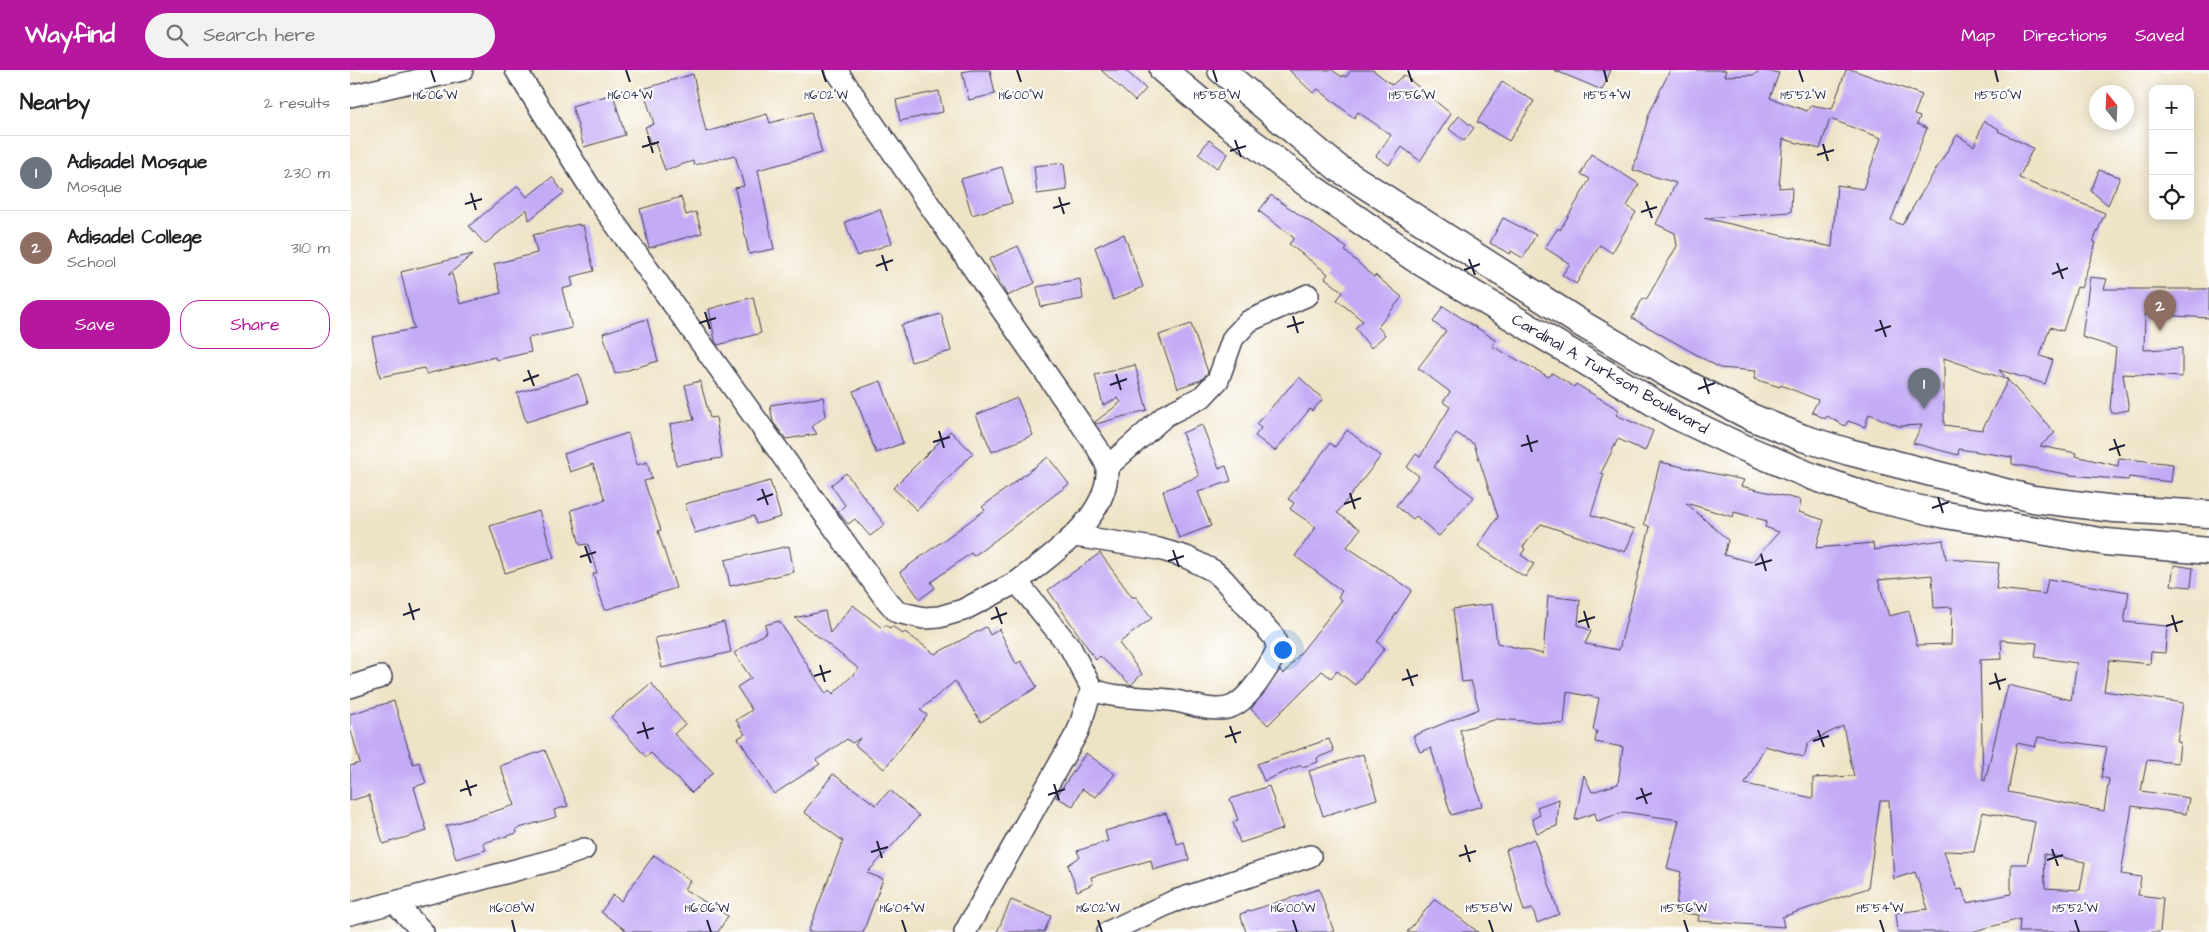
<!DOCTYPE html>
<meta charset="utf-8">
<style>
body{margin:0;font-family:"Architects Daughter",sans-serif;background:#f2f2f2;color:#202124}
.controls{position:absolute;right:15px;top:15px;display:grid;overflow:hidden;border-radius:10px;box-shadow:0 2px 12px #0003}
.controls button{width:45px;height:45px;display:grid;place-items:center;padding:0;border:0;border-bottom:1px solid #e0e0e0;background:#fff;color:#202124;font:25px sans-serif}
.compass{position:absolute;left:1739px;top:15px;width:45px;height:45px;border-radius:50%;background:#fff;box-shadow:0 2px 12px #0003;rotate:342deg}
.you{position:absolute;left:932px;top:579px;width:18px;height:18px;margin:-12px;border:4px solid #fff;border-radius:50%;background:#1a73e8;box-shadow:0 0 0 8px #1a73e833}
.badge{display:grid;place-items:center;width:32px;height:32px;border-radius:50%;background:#b5179e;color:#fff;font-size:16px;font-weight:700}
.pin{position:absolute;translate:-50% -41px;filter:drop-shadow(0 1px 2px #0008)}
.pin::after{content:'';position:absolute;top:26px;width:18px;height:15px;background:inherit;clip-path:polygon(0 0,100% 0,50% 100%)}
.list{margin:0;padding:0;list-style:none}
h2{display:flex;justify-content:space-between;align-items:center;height:65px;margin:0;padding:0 20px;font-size:21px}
h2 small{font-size:16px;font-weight:400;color:#757577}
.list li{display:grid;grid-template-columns:32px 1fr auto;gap:15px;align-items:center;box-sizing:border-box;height:75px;padding:0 20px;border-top:1px solid #e0e0e0}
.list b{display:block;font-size:19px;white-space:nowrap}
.list p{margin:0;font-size:16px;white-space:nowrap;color:#757577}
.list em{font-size:16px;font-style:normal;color:#757577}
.actions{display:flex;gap:10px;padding:15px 20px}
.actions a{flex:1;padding:11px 0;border:1px solid #b5179e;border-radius:20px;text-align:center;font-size:18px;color:#b5179e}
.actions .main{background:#b5179e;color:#fff}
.icon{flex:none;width:28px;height:28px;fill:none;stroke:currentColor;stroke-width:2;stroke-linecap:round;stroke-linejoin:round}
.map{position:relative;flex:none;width:1859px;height:862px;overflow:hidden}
header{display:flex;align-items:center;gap:30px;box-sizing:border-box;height:70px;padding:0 25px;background:#b5179e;color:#fff}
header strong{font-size:24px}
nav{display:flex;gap:28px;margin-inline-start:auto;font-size:18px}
.search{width:350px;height:45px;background:#f2f2f2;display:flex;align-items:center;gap:12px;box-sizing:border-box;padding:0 18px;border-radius:28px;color:#757577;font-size:19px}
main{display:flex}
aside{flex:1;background:#fff}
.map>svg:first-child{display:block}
</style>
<header>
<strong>Wayfind</strong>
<div class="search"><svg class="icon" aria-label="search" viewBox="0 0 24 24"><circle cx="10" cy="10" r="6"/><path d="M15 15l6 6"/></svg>Search here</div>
<nav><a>Map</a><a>Directions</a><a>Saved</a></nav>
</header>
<main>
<aside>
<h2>Nearby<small>2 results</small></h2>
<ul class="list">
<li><span class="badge" style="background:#6b7280">1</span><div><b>Adisadel Mosque</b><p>Mosque</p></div><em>230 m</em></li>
<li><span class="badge" style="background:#8d6e63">2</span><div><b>Adisadel College</b><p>School</p></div><em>310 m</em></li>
</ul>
<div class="actions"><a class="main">Save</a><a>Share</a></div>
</aside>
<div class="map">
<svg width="1859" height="862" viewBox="0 0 1859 862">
<rect width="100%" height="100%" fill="#fff"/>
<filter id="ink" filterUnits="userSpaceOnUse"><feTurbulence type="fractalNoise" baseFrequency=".02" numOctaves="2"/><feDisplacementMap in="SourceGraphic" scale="10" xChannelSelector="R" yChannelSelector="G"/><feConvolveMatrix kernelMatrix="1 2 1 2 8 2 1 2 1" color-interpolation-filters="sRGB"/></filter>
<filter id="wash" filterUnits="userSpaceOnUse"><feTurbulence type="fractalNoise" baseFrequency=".0096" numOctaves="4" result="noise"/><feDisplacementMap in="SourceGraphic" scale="20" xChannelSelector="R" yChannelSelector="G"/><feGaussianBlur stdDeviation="1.12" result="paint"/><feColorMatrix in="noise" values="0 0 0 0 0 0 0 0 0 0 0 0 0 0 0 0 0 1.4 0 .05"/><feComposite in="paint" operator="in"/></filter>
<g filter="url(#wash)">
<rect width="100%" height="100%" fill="#efe3c6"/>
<g id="blocks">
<g fill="#c4abf6" fill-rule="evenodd">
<polygon points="622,0 640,0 645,24 619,30 612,2"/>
<polygon points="751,0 775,0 796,19 785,31"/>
<polygon points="939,0 982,0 992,7 993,5 996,7 1001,0 1023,0 1042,15 1054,5 1101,44 1070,91 1052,77 1039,95 1026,86 1041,65 1008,42 1004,48 968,19 963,23"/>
<polygon points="1204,0 1261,0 1252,20"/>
<path d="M1320,0H1376L1374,6L1404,5L1410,0L1429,3L1420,28L1457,41L1461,35L1482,39L1496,0H1503L1572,25L1564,45L1570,47L1567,54L1577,58L1541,150L1552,155L1607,65L1624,76L1634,51L1649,59L1648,61L1683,78L1669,108L1755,143L1743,172L1746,173L1731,218L1727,217L1713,261L1700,257L1690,286L1703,290L1695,314L1649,300L1705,363L1690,376L1726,383L1725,386L1768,396L1769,388L1823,394L1821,412L1779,407L1778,410L1721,405L1662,394V387L1609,379L1608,385L1563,373L1572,355L1549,356L1519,344L1515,357L1498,351L1495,356L1477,346L1475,349L1462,342L1468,330L1431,315L1430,317L1404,309L1406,301L1370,298L1282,248L1293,228L1296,230L1327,176L1325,163L1306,154L1326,113L1283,100L1299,44ZM1480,49L1531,68L1513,119L1487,115L1482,177L1354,148L1441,142L1442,117L1429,118L1433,69L1470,79ZM1594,288L1658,310L1632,360L1594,355Z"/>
<polygon points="343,4 356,62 417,44 420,53 461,42 472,83 408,100 424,179 399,184 385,118 394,116 385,85 344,95 343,91 315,100 305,73 301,75 295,57 304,54 293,19"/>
<polygon points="1152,12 1184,31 1159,71 1127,52"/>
<polygon points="589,21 593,42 550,51 546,30"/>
<polygon points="263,24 275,65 234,77 222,36"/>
<polygon points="1109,46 1124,58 1114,71 1099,59"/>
<polygon points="859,70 878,84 867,98 848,84"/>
<polygon points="1241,84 1289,114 1277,136 1286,142 1262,183 1250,175 1226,214 1212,205 1220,194 1195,178 1208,158 1210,160 1240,109 1231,104"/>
<polygon points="714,93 717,120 687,124 684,96"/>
<polygon points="652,97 662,133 622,145 611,109"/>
<polygon points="1749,100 1770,107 1758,135 1741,121"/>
<polygon points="202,107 214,123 179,150 177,139 135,174 119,156 168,116 177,127"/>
<polygon points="921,125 997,178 995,181 1024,207 1025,205 1052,227 1028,257 1035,265 1021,278 1005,258 1013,251 987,230 993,222 975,208 978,204 939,174 944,168 909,141"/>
<polygon points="331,127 336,145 346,142 352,163 299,178 290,139"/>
<polygon points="530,139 542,173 507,186 495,152"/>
<polygon points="1153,148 1186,165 1173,188 1161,181 1160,184 1140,173"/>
<polygon points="229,154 229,156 233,155 244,201 221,207 223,216 212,219 222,258 178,268 181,282 146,290 145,287 76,304 74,298 30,307 22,267 64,259 51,202 123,184 98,205 102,204 110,234 151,223 144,194 187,183 183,165"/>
<polygon points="774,164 793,217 763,230 745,177"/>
<polygon points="668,176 685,213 657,226 639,189"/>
<polygon points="1740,207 1757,209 1754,219 1859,219 1859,248 1795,244 1794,280 1832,278 1832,307 1773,304 1779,340 1762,343 1760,338 1766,278 1732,267"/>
<polygon points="730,209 733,229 691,237 687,217"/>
<polygon points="403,227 411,263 368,275 365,271 359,239"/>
<polygon points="1093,236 1146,270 1142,276 1199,307 1202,303 1224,317 1226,314 1269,340 1266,345 1303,361 1295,381 1268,369 1251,403 1254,404 1241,445 1285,459 1275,482 1191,454 1173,477 1175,479 1171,485 1184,494 1175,507 1128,476 1148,447 1124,374 1106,363 1084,397 1124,427 1089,466 1066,446 1063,449 1046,436 1069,406 1057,397 1066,384 1070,387 1100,337 1093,332 1100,322 1068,298 1096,261 1083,252"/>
<polygon points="591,244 601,281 561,292 551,255"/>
<polygon points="297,249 308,291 265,304 253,263"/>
<polygon points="841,254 858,302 851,310 828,318 809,265"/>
<polygon points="785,295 797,340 746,354 745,352 771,332 768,328 753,335 745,305"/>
<polygon points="229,304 238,333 176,352 167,323"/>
<polygon points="949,307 973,329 962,341 960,339 925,381 905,366 911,358 906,354"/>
<polygon points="350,311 360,348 366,347 372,388 326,395 320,354 344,350 335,315"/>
<polygon points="531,311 553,373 526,383 503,321"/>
<polygon points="473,327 476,345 462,357 467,364 436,369 423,352 420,335"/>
<polygon points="667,328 683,365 642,382 626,345"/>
<polygon points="852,355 869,398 876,396 881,411 848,422 861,456 829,468 813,421 849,406 832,363"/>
<polygon points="997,360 1031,386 987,443 1010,459 997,477 1062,520 1027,572 1035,578 1005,615 987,601 981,608 972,601 918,655 901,639 930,600 934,604 992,530 988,527 992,521 945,486 966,457 940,439 944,433 938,429 980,373 985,377"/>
<polygon points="600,361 623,383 567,440 543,418"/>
<polygon points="278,363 287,395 297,392 302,409 294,411 311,460 308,461 326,518 255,540 243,504 247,503 238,474 230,475 221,440 255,430 243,394 220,402 214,384"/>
<polygon points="698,387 719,414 631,481 623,486 621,483 581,512 585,518 570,529 550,502 635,440 632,437"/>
<path d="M1310,392L1394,410L1391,416L1451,430L1449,442L1474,450L1466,478L1523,473L1524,480L1593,470L1596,489L1649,493L1646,519L1695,524L1698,509L1779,522L1774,552L1817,556L1815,583L1801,582L1800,594L1759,590L1754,621L1833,633L1827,672H1830L1828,693L1797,690L1791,721L1839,728L1836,744L1782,736L1771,804L1791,807L1788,825L1813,828L1810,862H1669L1670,849L1621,862H1548L1546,843L1578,839L1565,802L1544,809L1539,731H1530L1518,818L1432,847L1434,857L1348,851L1349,845L1325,842L1331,802L1317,798L1329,750L1274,742L1247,751L1245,743L1225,750L1234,705L1242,722L1268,714L1273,677L1245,672L1247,661L1243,660L1249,628L1217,622L1214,654L1147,649L1110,660L1132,736L1101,745L1081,678L1070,682L1063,666L1129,639L1121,611L1112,612L1103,539L1142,534L1147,573L1193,584L1198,526L1230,530L1228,555L1241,561L1235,574L1269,580L1300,457L1294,454ZM1336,433L1383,447L1384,442L1417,451L1415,457L1429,462L1402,492L1374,485L1378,470ZM1582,505L1584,538L1602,537L1601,574L1567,575L1559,541L1539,546L1528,510ZM1651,570L1687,573L1685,587L1727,593L1721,630L1658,615L1635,711L1633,710L1630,590L1652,589ZM1493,656L1504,706L1463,708V728L1395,714L1415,676L1454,687L1458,673ZM1688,667L1757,677L1751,707L1759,709L1754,741L1658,722L1667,673L1685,677ZM1632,742L1685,752L1677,794H1661V824L1617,833L1612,819L1607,820L1594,781L1624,782ZM1694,784L1735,792L1730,820L1695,818Z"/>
<polygon points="496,403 535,455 520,466 505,449 498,454 488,442 495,435 481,415"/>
<polygon points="420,411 431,447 406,454 404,446 345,463 335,434"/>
<polygon points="189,441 204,488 155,503 140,456"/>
<polygon points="439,476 444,502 380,516 375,490"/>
<polygon points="750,483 782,527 786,527 802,548 769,573 792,604 781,615 750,586 746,590 698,520"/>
<polygon points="1824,495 1843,498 1841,517 1821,515"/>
<polygon points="503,535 532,558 535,555 540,558 542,556 553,564 555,562 585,584 636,557 640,565 649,559 666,594 671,591 687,617 631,652 605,611 570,640 577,645 534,699 505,675 510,668 502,673 497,669 466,690 470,694 424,724 388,668 395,664 386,650 402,640 387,617 401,608 384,583 417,562 415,555 429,551 476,624 479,620 483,624 509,599 445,548 475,541 480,563"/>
<polygon points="374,552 381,582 312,598 305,568"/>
<polygon points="301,613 335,654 324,664 363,702 342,723 301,683 296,687 261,647"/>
<polygon points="44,631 63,694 69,692 76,713 64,717 77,761 33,774 19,725 0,731 0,696 10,693 0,657 0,644"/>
<polygon points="979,669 984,681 967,688 968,692 952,697 951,695 914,711 907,694"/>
<polygon points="195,680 218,736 204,740 206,747 166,759 167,763 133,773 136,780 106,789 96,756 165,735 150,696"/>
<polygon points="736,683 765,704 746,727 732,719 723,736 706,727"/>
<polygon points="1013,684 1027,729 973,746 959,701"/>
<polygon points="483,704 526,735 540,720 569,746 517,803 533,809 513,862 458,862 493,771 454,742"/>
<polygon points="919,716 933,759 890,773 883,752 888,750 880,729"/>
<polygon points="1209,729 1207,756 1187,763 1182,749 1190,745 1187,737"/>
<polygon points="816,743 827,774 834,772 839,790 803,800 801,790 741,807 743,814 727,821 718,795 730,787 727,781 758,771 755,761"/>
<polygon points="1184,769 1209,844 1187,853 1183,839 1174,841 1156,780"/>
<polygon points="304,785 340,811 334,819 378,846 368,862 278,862 251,842 263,825 271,831"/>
<polygon points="969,819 984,862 896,862 890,844"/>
<polygon points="1085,829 1128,862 1057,862"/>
<polygon points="661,830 701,846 694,862 647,862"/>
</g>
</g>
</g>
<g filter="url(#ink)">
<use href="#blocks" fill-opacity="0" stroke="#413f50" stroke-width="1"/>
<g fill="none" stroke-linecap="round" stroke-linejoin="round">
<g stroke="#413f50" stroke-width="24">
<g id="minor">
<polyline points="166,0 248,130 534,527 547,542 574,548 589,547 613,540 667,512"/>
<path d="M486,0L747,377C750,383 756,392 757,398C760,447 700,486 667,512L720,577L742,619L728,661L615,862"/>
<polyline points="0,26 112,0"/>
<polyline points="757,397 816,345 852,327 868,310 883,268 899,251 958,225"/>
<path d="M725,466L809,479L836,487L864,501L873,509L924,567L928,579C919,596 900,628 883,636C866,644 842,634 826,631C800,626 764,630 742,619"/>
<polyline points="0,617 31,607"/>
<polyline points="45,833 73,862"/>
<polyline points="0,844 203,790 234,779"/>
<polyline points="758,862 822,832 960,786"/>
</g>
</g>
<g stroke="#413f50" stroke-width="29">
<g id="tertiary">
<polyline points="813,0 879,55 964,119 1064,188 1326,346 1385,374 1461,406 1523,428 1596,445 1756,472 1859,481"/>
<polyline points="871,0 988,98 1232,254 1314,302 1401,347 1453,368 1499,382 1683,429 1765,439 1859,444"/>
</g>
</g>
<use href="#minor" stroke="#fff" stroke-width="21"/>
<use href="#tertiary" stroke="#fff" stroke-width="26"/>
</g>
</g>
<path fill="none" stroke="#22223b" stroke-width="2" d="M81,0L85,12M276,0L280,12M472,0L476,12M667,0L671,12M863,0L867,12M1058,0L1062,12M1254,0L1257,12M1449,0L1453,12M1645,0L1648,12M298,66L303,83M885,70L891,87M1473,74L1478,91M292,77L309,72M880,81L896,76M1467,85L1484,80M121,123L126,140M709,127L714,144M1296,131L1302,148M115,134L132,129M703,138L720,133M1291,142L1307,137M532,185L537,201M1119,189L1125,205M1707,193L1713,209M526,196L543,190M1114,200L1130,194M1702,204L1718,198M355,242L360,259M943,246L948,263M1530,250L1536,267M349,253L366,248M937,257L954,252M1525,261L1541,256M178,300L184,316M766,304L771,320M1354,308L1359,324M173,311L189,305M760,315L777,309M1348,319L1365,313M589,361L594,378M1177,365L1182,382M1764,369L1770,386M583,372L600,367M1171,376L1188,371M1759,380L1775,375M412,419L418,435M1000,423L1005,439M1588,427L1593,443M407,430L423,424M994,434L1011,428M1582,438L1599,432M235,476L241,493M823,480L829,497M1411,484L1416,501M230,487L246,482M818,491L834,486M1405,495L1422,490M59,533L64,550M646,537L652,554M1234,541L1239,558M53,545L70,539M1822,545L1827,562M641,549L657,543M1228,552L1245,547M1816,556L1833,551M470,595L475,612M1057,599L1063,616M1645,603L1650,620M464,606L481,601M1052,610L1068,605M1639,614L1656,609M293,652L298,669M880,656L886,673M1468,660L1474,677M287,663L304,658M875,667L891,662M1463,671L1479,666M116,710L121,726M704,714L709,730M1291,718L1297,734M110,721L127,715M698,725L715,719M1286,729L1302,723M527,771L532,788M1115,775L1120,792M1702,779L1708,796M521,782L538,777M1109,786L1126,781M1697,790L1713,785M162,850L165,862M357,850L361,862M552,850L556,862M748,850L752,862M943,850L947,862M1139,850L1143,862M1334,850L1338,862M1530,850L1534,862M1725,850L1729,862"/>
<g text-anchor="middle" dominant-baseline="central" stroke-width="4" stroke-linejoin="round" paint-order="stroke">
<g font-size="16" fill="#22223b" stroke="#fff">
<text transform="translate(1260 304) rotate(30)">Cardinal A. Turkson Boulevard</text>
</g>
</g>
<g font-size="12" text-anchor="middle" fill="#22223b" stroke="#fff" stroke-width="4" stroke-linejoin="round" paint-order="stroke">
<text x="85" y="29">1°16'06"W</text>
<text x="280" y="29">1°16'04"W</text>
<text x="476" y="29">1°16'02"W</text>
<text x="671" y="29">1°16'00"W</text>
<text x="867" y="29">1°15'58"W</text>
<text x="1062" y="29">1°15'56"W</text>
<text x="1257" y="29">1°15'54"W</text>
<text x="1453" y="29">1°15'52"W</text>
<text x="1648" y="29">1°15'50"W</text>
<text x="162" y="842">1°16'08"W</text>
<text x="357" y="842">1°16'06"W</text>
<text x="552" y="842">1°16'04"W</text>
<text x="748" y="842">1°16'02"W</text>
<text x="943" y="842">1°16'00"W</text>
<text x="1139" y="842">1°15'58"W</text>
<text x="1334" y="842">1°15'56"W</text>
<text x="1530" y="842">1°15'54"W</text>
<text x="1725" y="842">1°15'52"W</text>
</g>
</svg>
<div class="controls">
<button>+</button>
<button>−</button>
<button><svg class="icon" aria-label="locate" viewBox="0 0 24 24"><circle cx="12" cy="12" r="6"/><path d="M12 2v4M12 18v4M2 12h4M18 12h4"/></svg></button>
</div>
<svg class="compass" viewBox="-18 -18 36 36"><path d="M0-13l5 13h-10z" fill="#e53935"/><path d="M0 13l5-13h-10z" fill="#757577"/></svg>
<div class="you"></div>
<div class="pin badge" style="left:1574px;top:339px;background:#6b7280">1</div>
<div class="pin badge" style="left:1810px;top:261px;background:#8d6e63">2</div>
</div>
</main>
